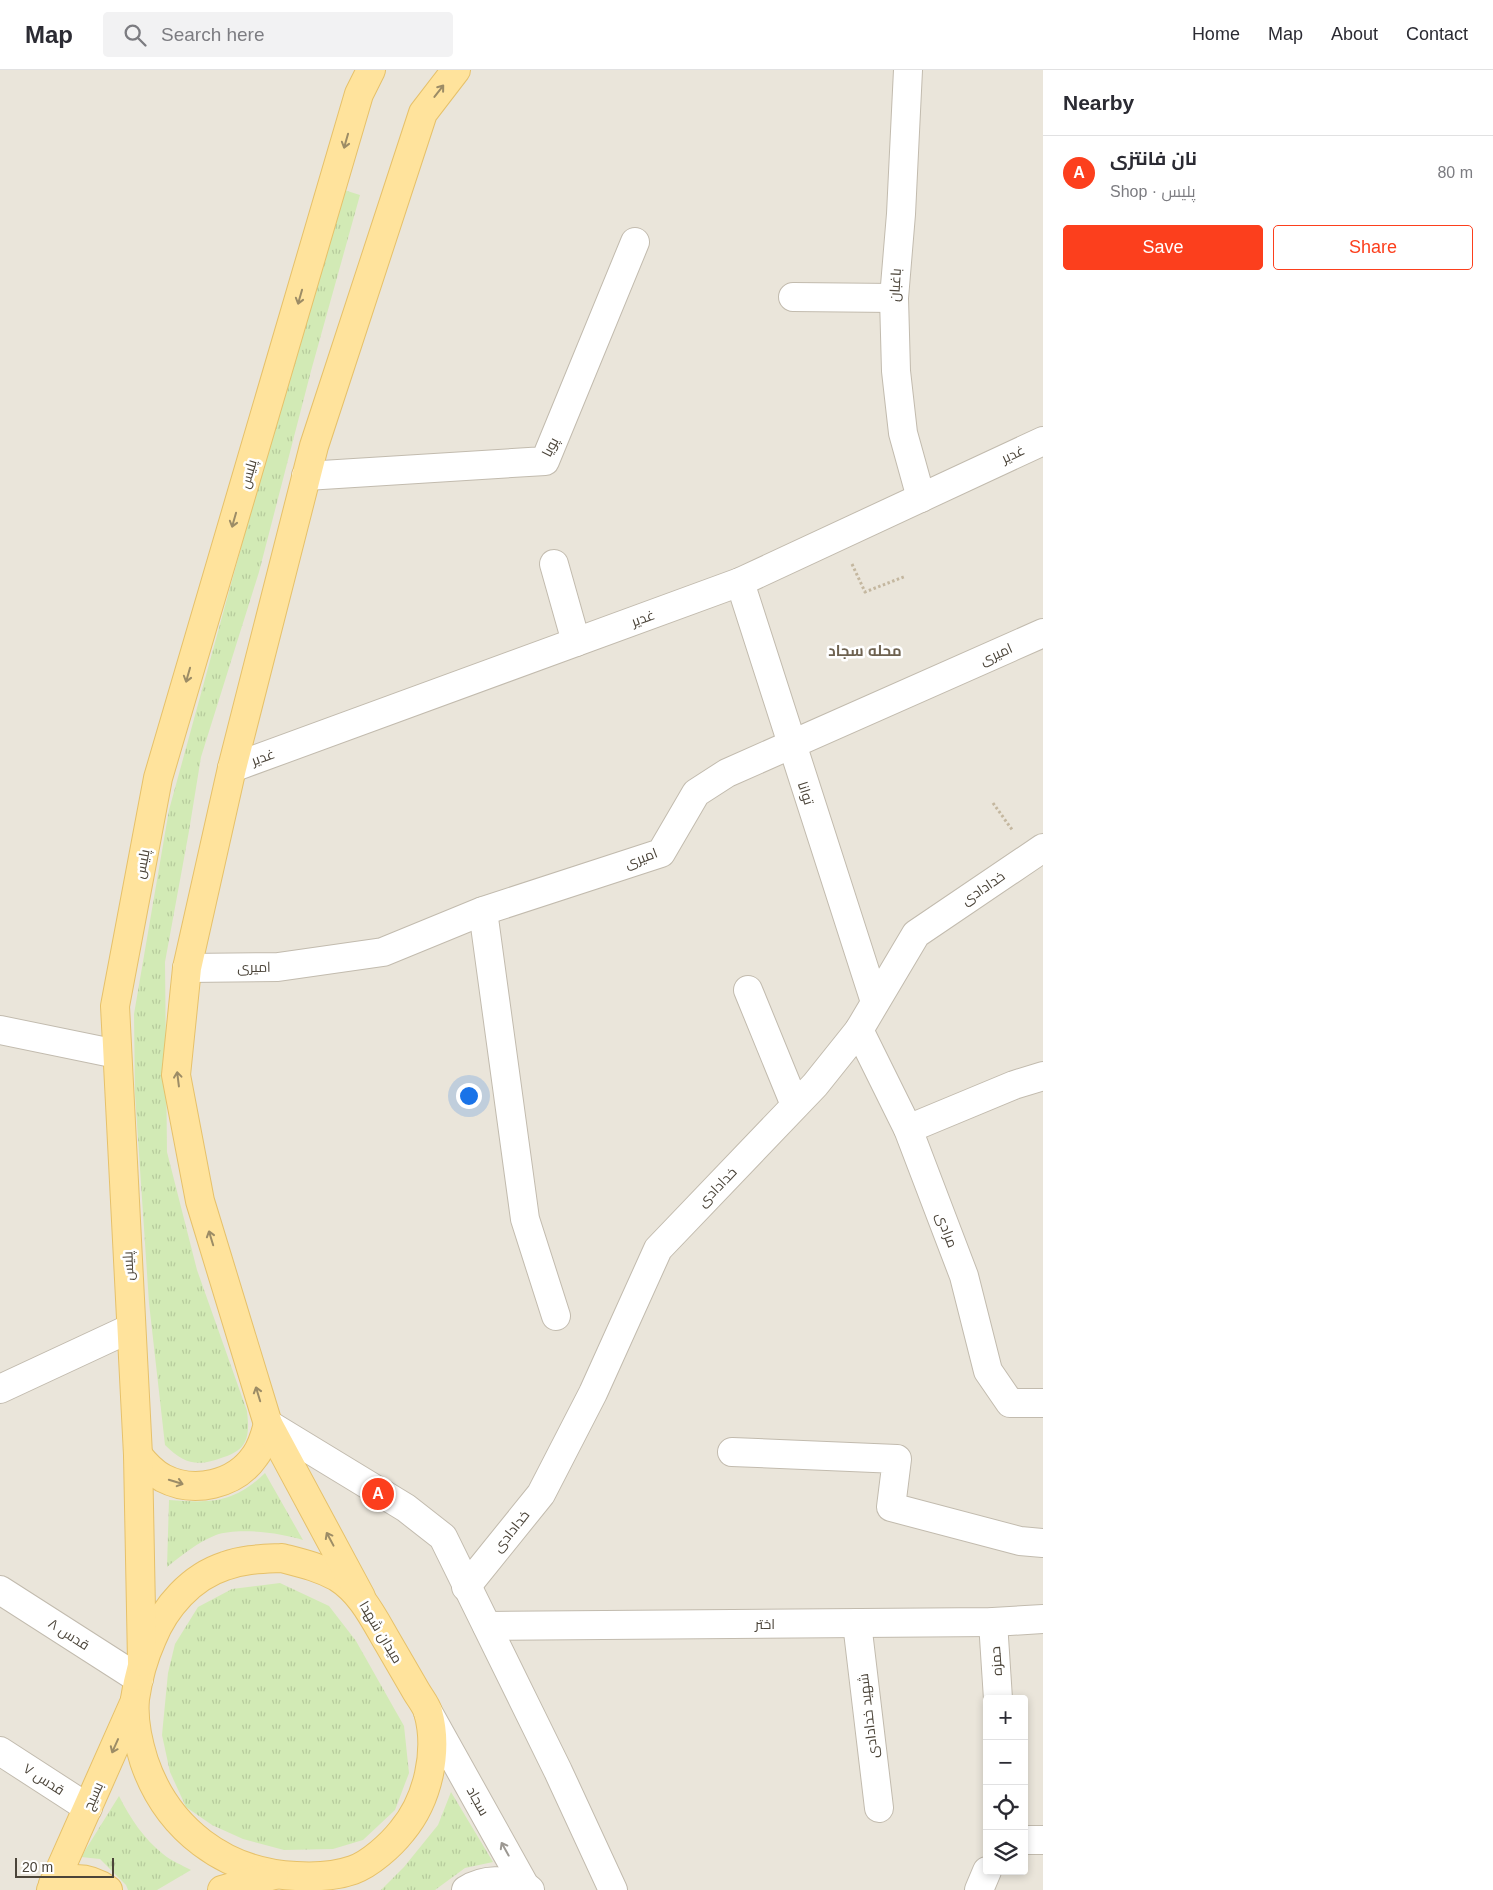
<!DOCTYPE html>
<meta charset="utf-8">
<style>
body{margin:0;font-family:Arial,Cairo,sans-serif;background:#f2f2f3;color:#2b2b33}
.controls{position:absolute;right:15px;bottom:15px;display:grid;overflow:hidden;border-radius:5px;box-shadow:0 2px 8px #0003}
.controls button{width:45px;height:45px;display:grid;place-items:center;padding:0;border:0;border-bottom:1px solid #e1e1e2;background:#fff;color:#2b2b33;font:25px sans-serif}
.scale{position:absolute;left:15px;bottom:12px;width:99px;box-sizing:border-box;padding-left:5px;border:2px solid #4b4439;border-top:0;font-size:14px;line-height:18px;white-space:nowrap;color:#4b4439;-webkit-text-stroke:4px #fff;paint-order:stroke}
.you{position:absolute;left:468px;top:1025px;width:18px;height:18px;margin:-12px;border:4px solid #fff;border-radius:50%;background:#1a73e8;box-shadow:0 0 0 8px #1a73e833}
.badge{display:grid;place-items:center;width:32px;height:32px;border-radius:50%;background:#fc3f1d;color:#fff;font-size:16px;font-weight:700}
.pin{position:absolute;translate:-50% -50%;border:2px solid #fff;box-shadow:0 1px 5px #0006}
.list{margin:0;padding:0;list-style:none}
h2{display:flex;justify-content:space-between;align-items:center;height:65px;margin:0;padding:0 20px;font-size:21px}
h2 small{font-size:16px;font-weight:400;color:#7c7c81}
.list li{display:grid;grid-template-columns:32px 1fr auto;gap:15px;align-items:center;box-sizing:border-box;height:75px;padding:0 20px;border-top:1px solid #e1e1e2}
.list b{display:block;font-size:19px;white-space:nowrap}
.list p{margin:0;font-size:16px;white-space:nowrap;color:#7c7c81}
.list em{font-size:16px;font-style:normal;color:#7c7c81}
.actions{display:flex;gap:10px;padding:15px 20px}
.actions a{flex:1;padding:11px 0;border:1px solid #fc3f1d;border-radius:5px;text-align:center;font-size:18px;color:#fc3f1d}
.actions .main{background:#fc3f1d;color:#fff}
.icon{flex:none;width:28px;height:28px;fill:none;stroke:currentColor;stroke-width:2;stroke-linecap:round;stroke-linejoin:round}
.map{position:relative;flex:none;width:1043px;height:1820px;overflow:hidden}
header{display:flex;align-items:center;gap:30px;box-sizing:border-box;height:70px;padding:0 25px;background:#fff;border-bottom:1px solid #e1e1e2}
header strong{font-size:24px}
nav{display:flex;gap:28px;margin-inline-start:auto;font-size:18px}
.search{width:350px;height:45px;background:#f2f2f3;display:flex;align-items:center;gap:12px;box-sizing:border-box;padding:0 18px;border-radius:5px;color:#7c7c81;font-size:19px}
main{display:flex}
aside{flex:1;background:#fff}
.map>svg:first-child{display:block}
</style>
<header>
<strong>Map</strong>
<div class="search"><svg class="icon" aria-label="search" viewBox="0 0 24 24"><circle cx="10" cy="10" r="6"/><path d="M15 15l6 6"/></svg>Search here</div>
<nav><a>Home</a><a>Map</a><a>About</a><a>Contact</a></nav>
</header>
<main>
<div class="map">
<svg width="1043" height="1820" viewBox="0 0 1043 1820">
<defs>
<pattern id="grass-tufts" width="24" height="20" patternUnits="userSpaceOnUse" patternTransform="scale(1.25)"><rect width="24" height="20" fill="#d2eab5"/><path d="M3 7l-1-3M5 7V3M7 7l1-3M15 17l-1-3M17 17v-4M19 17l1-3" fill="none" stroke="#b6ca9c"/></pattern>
</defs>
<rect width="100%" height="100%" fill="#f6f3ec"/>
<path fill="#eae5da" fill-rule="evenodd" d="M0,0H1043V1820H0ZM987,1629H1024V1801H987Z"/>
<g fill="url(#grass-tufts)">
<path d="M344,120L360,125L311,301L259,502L201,687L189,761L165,892L167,1082L197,1200L247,1341C248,1351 250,1366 243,1375C239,1381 230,1385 224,1387C198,1397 185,1395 165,1375L149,1233L135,1024L134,944L169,740L250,445Z"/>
<path d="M265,1403L303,1470C281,1463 238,1457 216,1465C198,1472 182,1485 167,1497L169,1430C210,1433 233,1434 265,1403Z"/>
<polygon points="280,1513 329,1536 356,1571 404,1656 409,1703 395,1740 363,1770 333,1779 284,1780 243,1769 212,1755 186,1737 170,1702 162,1665 168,1603 175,1574 198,1537 232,1519"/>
<polygon points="451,1722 493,1792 465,1798 435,1820 381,1820 404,1797 438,1755"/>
<path d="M119,1726C130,1748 144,1769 163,1784C171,1791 182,1795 191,1800L157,1820H128L126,1815L100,1789L81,1787Z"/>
</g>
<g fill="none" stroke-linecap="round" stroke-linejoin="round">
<g stroke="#c2bbae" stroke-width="30">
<g id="minor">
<polyline points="908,0 901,144 894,228 896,301 903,363 921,428"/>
<polyline points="793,227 894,228"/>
<polyline points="306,406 545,391 635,172"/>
<polyline points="554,494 576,572"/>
<polyline points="740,512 875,932"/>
<polyline points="232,698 740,512 1043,371"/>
<polyline points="483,841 525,1149 556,1246"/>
<polyline points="187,898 278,897 383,882 483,841 661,783 696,723 727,703 1043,563"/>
<polyline points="748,920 795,1035"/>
<polyline points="0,960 117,984"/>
<polyline points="859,960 908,1059 964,1206 988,1301 1010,1333 1043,1333"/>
<polyline points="908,1059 1014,1015 1043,1006"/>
<polyline points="0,1319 131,1258"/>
<polyline points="268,1354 406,1438 443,1467 558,1701 613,1820"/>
<polyline points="732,1382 897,1389 891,1437 1020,1471 1043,1473"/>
<polyline points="466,1517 541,1424 593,1323 658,1179 815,1015 859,960 916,864 1043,778"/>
<polyline points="0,1520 139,1609"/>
<polyline points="993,1552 998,1629"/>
<polyline points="857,1553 879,1738"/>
<polyline points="487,1556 993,1552 1043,1549"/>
<polyline points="428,1642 525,1816 530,1820"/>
<polyline points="0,1681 88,1738"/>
<polyline points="1024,1770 1043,1770"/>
<path d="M466,1820C485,1808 505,1810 525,1816"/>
<polyline points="979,1820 987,1801"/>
</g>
</g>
<g stroke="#e6c16a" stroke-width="30">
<g id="major">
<path d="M138,1385C145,1394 152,1402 163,1408C194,1424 235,1415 255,1386C262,1377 265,1365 268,1354"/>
<path d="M282,1488C301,1493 319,1497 337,1507C361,1522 373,1547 387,1571C397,1588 406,1604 416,1621C420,1628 426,1635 428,1642C439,1681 428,1730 402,1761C391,1775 370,1794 353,1800C336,1806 314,1807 296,1806C225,1803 167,1759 144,1691C138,1672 133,1650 135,1629C138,1608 143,1589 152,1569C165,1537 191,1507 225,1496C244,1489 262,1489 282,1488Z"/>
<polyline points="361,1527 268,1354 200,1131 176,1005 187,898 232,698 314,376 423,43 456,0"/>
<polyline points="142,1592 138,1385 115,936 158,708 359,24 371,0"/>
<path d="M53,1814C73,1806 90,1807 108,1820"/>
<polyline points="51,1820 134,1633"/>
<polyline points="222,1820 274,1805"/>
</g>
</g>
<g stroke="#c4b79f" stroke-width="3" stroke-dasharray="2.5 2.5" stroke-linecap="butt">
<polyline points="852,494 865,522 906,506"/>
<polyline points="993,733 1013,761"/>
</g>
<use href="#minor" stroke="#fff" stroke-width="28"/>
<use href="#major" stroke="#ffe39c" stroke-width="28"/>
</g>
<defs><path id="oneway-shaft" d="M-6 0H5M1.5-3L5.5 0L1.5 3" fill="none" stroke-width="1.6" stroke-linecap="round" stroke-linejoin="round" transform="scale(1.25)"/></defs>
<g stroke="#9c8c66">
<use href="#oneway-shaft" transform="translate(439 21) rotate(-52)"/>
<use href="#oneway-shaft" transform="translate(346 71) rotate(106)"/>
<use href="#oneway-shaft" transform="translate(300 227) rotate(106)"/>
<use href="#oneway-shaft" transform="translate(234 450) rotate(106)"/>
<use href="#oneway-shaft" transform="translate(188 605) rotate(106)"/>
<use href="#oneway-shaft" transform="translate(178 1009) rotate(-97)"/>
<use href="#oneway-shaft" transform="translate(211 1168) rotate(-107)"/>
<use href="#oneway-shaft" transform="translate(258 1324) rotate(-107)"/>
<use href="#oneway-shaft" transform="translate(176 1412) rotate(17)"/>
<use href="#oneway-shaft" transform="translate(330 1469) rotate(-118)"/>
<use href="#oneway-shaft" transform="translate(115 1676) rotate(114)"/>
</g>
<use stroke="#9c9892" href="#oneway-shaft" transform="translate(505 1779) rotate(-119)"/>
<g text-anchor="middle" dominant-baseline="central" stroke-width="5" stroke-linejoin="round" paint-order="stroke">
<g font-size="14" fill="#4b4439" stroke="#fff">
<text transform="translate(895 215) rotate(-87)">باغبان</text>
<text transform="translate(550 377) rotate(-63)">پویا</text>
<text transform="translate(1013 384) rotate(-25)">غدیر</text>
<text transform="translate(248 404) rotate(-74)">پلیس</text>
<text transform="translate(643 548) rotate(-20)">غدیر</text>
<text transform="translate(996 584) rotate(-24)">امیری</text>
<text transform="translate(263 687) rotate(-20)">غدیر</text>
<text transform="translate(806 723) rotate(72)">توانا</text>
<text transform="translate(641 788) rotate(-21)">امیری</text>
<text transform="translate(142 794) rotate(-79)">پلیس</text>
<text transform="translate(983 818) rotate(-34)">خدادادی</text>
<text transform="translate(254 897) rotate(-1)">امیری</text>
<text transform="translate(717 1117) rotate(-46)">خدادادی</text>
<text transform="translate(947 1160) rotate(69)">مرادی</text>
<text transform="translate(128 1196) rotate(-93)">پلیس</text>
<text transform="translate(511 1461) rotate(-51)">خدادادی</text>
<text x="765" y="1554">اختر</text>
<text transform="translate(381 1562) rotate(59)">میدان شهدا</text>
<text transform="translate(69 1564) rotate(33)">قدس ۸</text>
<text transform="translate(996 1591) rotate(-94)">حمزه</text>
<text transform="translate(868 1646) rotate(-97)">شهید خدادادی</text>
<text transform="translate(44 1709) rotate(33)">قدس ۷</text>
<text transform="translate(93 1726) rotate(-66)">بسیج</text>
<text transform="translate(478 1731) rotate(61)">سجاد</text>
</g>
<g font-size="15" font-weight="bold" fill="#6e6250" stroke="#fff">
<text x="865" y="580">محله سجاد</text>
</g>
</g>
</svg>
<div class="controls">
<button>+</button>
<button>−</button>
<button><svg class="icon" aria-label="locate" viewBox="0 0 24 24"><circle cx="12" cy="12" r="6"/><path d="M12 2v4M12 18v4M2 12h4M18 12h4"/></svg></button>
<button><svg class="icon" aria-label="layers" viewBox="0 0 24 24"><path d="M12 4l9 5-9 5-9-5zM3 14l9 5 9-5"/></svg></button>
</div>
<div class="scale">20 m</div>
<div class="you"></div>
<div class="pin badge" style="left:378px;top:1424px">A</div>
</div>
<aside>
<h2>Nearby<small></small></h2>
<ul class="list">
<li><span class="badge">A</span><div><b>نان فانتزی</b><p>Shop · پلیس</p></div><em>80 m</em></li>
</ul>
<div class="actions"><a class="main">Save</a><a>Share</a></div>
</aside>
</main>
